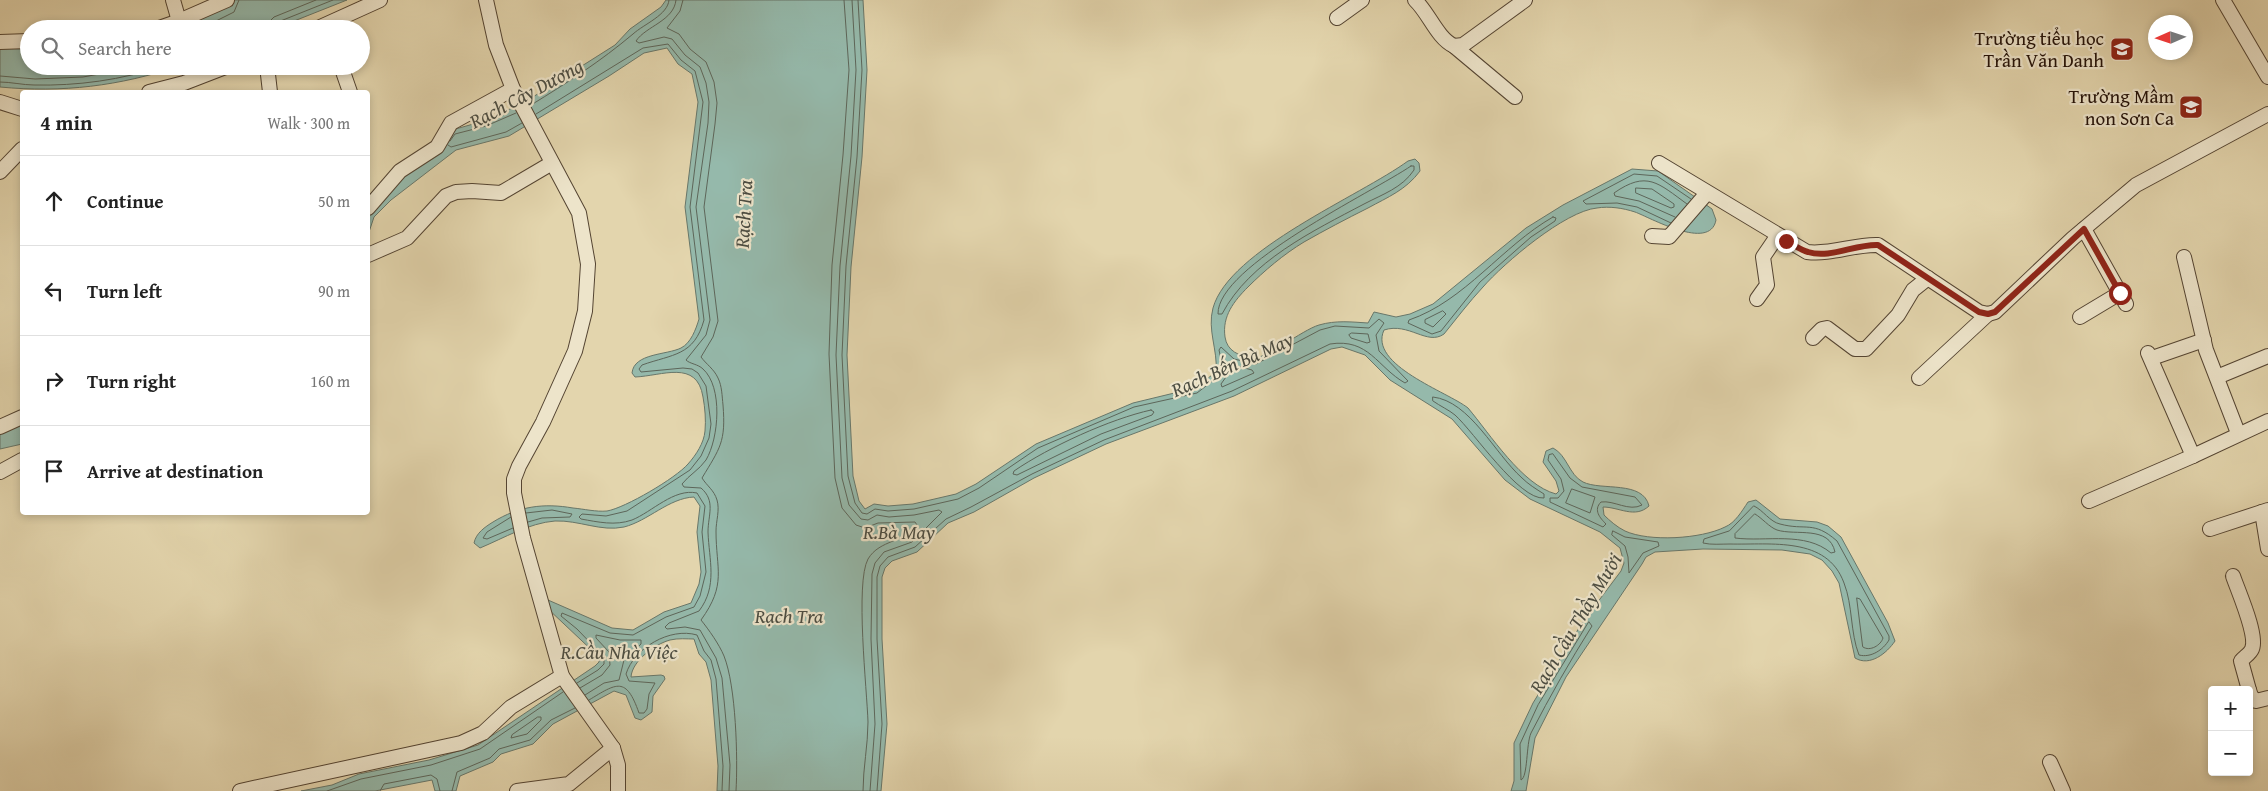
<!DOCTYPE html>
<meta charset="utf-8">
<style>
body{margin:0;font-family:"Gentium Book Plus",serif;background:#f2f2f2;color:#222}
.controls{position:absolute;right:15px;bottom:15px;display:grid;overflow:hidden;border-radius:5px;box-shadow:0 2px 8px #0003}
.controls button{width:45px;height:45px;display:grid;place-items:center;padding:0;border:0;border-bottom:1px solid #e0e0e0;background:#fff;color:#222;font:25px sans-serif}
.compass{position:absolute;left:2148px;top:15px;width:45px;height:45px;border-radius:50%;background:#fff;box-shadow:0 2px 8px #0003;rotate:267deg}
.stop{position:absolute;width:15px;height:15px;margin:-11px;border:4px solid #8f2418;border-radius:50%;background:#fff}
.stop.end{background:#8f2418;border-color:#fff;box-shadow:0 1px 5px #0008}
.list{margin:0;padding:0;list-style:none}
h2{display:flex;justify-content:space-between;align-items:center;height:65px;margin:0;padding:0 20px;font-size:21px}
h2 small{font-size:16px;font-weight:400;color:#767676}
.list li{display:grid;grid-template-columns:32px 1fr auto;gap:15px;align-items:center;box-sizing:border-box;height:90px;padding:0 20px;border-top:1px solid #e0e0e0}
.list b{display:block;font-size:19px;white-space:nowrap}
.list em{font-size:16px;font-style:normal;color:#767676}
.icon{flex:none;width:28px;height:28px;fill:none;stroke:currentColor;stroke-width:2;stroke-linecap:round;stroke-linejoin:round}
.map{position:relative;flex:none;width:2268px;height:791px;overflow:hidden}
.search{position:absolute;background:#fff;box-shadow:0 2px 8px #0003;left:20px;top:20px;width:350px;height:55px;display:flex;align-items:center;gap:12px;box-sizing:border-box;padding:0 18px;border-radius:28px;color:#767676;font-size:19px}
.panel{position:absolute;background:#fff;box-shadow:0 2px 8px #0003;left:20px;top:90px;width:350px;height:425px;border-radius:5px}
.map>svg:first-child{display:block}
</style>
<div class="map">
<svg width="2268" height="791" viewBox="0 0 2268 791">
<rect width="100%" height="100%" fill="#e3d5ad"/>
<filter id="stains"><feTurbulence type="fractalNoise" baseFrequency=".004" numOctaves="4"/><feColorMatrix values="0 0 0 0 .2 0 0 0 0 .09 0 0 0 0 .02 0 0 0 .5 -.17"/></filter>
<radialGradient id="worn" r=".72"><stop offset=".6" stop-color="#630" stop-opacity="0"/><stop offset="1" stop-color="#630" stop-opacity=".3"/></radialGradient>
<g fill="#95b9ab" stroke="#68776a">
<polygon points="234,0 347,0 274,29 172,29"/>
<path d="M666,0H863L867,70L862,157L851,267L847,355L853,476L859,501L865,509L874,504L888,506L913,504L956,494L976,484L1036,444L1133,403L1195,388L1216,372C1218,350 1207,330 1213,308C1229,250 1360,196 1408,161L1415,159L1419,163L1420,171C1406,190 1388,197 1368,208C1346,219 1325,230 1304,242C1284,254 1264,271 1248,287C1234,301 1222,316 1225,337C1227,351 1239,356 1252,358C1265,360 1302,330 1319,325C1336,320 1352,322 1368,323L1374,312L1396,317L1410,314L1433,304L1526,228L1563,205L1632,169L1658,171L1712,209L1716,220C1710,252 1649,217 1635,212C1623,208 1609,206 1597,208C1565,211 1504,263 1483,287C1469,302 1457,318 1444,334C1427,346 1409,322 1384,330C1368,365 1448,392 1468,408C1490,434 1522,485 1556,494L1559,491L1556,481L1543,462L1546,451L1553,448C1567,455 1569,475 1583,482C1601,491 1643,480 1649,506C1635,519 1619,507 1603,507L1604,515C1610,521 1617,527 1625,531C1649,542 1701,539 1725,527C1735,523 1742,511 1748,502L1756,500L1780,519L1817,522L1828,526L1841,537L1888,623L1895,641C1887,653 1870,667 1855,658L1839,583L1832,571L1822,560L1810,554L1782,550L1703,549L1655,552L1646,557L1642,564L1566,677L1535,738L1526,791H1511L1514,781V743L1533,703L1582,623L1621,571L1624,563L1620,548L1600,532L1530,499L1505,480L1452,419L1390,380L1365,355L1342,347L1331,349L1234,396L1106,444L1034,478L974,512L948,523L917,552L892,561L885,568L882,577V639L887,724L881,791H717L718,766L711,680L706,662L699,654L694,639C687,639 678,638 670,640C655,644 632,661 631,677L661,675L664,676L665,679L653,696L652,712L641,720L635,718L626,695L614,691L553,724L533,744L501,754L493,762L460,776L456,791H435L432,780L375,791H301L332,785L359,774L429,760L478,745L595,666L599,662V657L546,607L548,600L612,628L633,630L664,612L691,603L699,584L701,572L697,532L700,506L694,497C669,498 648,521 624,527C601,532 579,520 555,521C529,523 504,538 480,548L474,543C476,533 485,527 493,522C519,506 544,503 573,508C584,509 596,512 607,511C625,508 676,478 688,464C696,455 704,443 705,431C706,420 705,408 703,397C697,359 662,376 635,377L632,373C634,353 667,355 681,348C691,343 696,329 699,319L685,207L698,102L692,74L678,64L667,48L644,53L609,76L509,136L456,150L391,200L374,217L368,235V212L452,130L484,121L525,102L615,45L630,29L661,7Z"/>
<path d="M0,48L29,49V66H179C120,86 62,93 0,87Z"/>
<polygon points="22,423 22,444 0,449 0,434"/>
</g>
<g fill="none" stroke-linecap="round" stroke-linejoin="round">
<g stroke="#5d665a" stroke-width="1">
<path d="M676,0C674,21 646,26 636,41L639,43L664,37L672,39L685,55L700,67L706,83L709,102L708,123L696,207L710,320L706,335L686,360C690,364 698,364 703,369C723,387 719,438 706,460C699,470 689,475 682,484L684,487L701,488C716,501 708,515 708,532C709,560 718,586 699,611L669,623L665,627L667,629L685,627L700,630L716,658L722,678L730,765L729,791"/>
<path d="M683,0L680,11L667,28L679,34L690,49L706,62L714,82L717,103L715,124L704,207L718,321L713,337L701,357C706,364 714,369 718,378C722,386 722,396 723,405C726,442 720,448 702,478C707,486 714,490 717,500C720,510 716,521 716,531C716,570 727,584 701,620C709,630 719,644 724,656C736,686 738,758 736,791"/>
<path d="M844,0L849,70L843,155L832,265L829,354L835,478L842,508L856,525L865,528L878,523L915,522L917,525C905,543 880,539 868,559C855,583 867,690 868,722C868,745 863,768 863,791"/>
<polyline points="852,0 856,70 851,156 840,266 836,355 842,478 849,505 861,519 868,520 877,515 889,517 914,515 939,510 942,512 912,542 884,552 875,563 872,574 871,639 875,724 870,791"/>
<path d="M858,0L862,70L857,157L846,266L842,355L848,476L855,503L862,513L867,514L875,509L888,511L914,509L958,499L979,488L1038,448L1134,407L1197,393L1220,375L1222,364L1219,350L1221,347L1234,359L1256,364L1320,330L1335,326L1369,328L1379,319L1384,323L1376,335L1379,351L1408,381L1405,383C1377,367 1369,338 1330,344L1232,391L1104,440L1032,474L971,507L946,519L915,547L888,557L880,566L877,577V639L882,724L877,791"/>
<polyline points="200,29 234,12 239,0"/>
<polyline points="268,29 269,22 274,17 316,0"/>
<polyline points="275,29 278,22 333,0"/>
<polyline points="35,66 33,69 36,71 82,70 102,66"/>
<polyline points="0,76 35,79 83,77 143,66"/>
<path d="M0,82C11,82 23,85 34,85C77,86 122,80 163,66"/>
<path d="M531,105C567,83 601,61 633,34C644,24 668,15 669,0"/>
<path d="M536,114L643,48L668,44L681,60L695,71L703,102L690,207L704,320C694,356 673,354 642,365L639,369L641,372L683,368L692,369L698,373L706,386L711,424L709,438L701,456L690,470L627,511L606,516L582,514L579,517L581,519C598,522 615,526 632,520C652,512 674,488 697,493L705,506L702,532L706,572L700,596L694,607L666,617L633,635L610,633L562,613L561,616L577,629L604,657V664L598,670L577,683"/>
<polyline points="450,141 455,134 486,126 516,113"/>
<polyline points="448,145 451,147 506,132 522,123"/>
<path d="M1411,166H1414V170C1402,188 1383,194 1364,204C1313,231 1250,261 1222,314H1218C1217,266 1373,192 1411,166Z"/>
<polygon points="1636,188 1652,189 1674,204 1674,207 1671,208 1636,193"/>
<path d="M1553,217L1556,218L1555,221L1531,237L1480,282L1441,331L1432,334L1408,323L1409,320C1465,301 1502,246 1553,217Z"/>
<path d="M1675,217L1639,201L1615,196L1614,193C1647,170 1658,183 1687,204"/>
<polyline points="1671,223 1637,207 1617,203 1586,204 1583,201 1634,174 1657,176 1691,199"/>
<polygon points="1443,311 1446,314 1433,327 1425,323 1425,320"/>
<polygon points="1352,333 1368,334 1370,342 1367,343 1351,338 1349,335"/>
<polygon points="1230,364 1252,370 1254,373 1222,387 1221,384 1226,377"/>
<path d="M1433,397C1470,401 1495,454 1522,478C1528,484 1536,489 1544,494V498C1519,500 1474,432 1455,415C1449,410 1440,406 1433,401Z"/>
<path d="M1151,410L1154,412L1152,415L1101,434L1017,475L1013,474L1014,471C1049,447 1110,419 1151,410Z"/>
<path d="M1553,454L1570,478L1582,487L1635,497L1642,505C1629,512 1614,500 1601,502C1593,510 1600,518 1606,524L1603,527L1550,502V498H1558L1564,491L1561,479L1548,460L1549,455Z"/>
<polygon points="1572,489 1595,497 1590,513 1566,503"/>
<path d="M1754,506C1763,510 1770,522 1780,524C1806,531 1813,520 1837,541L1889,636V640C1883,650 1871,658 1859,655C1850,632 1853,606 1844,583C1827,536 1771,545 1730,544C1721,544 1711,545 1703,543L1704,539L1729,531Z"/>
<polyline points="526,513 552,510 572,514 570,517 542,518 528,522"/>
<path d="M1755,514C1762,518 1769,527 1777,530C1796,536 1829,525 1835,552L1831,553C1805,531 1766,542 1735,538V534Z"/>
<polyline points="511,517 487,532 483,538 487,539 513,528"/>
<polygon points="1613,531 1625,537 1658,542 1659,546 1643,553 1629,573 1628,557 1625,546 1612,535"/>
<path d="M1857,598L1860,599L1883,638C1881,645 1870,652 1863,647Z"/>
<path d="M1589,622L1592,626C1570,661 1550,696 1531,733C1526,744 1528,777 1521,780L1520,744L1538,705Z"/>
<polyline points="580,688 602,675 610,665 609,652 596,638 596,635 620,640 641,640 641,644 624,660 619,680 604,683 585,695"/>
<path d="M589,700C617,683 626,676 639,713H644L647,709L649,694L655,683L629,681L626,674C634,648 670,627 697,635L704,651L711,660L716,679L723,766L722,791"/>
<polygon points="538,717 541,717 541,720 527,734 511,738 512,735"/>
<polyline points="327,791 361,779 431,765 480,749 563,692"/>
<polyline points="380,791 384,784 431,775 437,779 440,791"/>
<polyline points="452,791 457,772 490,758 499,749 530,740 551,720 575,708"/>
</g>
<g stroke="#544432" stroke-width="16">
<g id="minor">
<polyline points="173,0 179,21"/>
<polyline points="486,0 496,45 513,89 579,213 588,264 585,311 575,351 543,422 519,466 514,479 514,493 523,538 562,676 613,748 618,765 618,791"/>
<path d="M1415,0C1429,13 1437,38 1454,46L1515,97"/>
<polyline points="2223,0 2268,77"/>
<polyline points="1337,18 1362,0"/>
<polyline points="156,29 179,21 227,0"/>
<polyline points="316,29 380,0"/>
<polyline points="0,42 29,41"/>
<polyline points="1454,46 1463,45 1525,0"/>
<polyline points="267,66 270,92"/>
<polyline points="341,66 350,92"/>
<polyline points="149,92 184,83 228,66"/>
<polyline points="0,102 22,109"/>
<path d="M1659,163L1807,252C1832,255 1854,244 1878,245L1979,312L1988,314L1995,312L2073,238L2136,185L2268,114"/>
<polyline points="0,172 22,149"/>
<polyline points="368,208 400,171 437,147 451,123 513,89"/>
<polyline points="2084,229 2126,304"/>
<polyline points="1652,236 1669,237 1707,193"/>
<polyline points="368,255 407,238 446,196 456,192 472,191 501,193 552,163"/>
<polyline points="2184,257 2206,350 2238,433"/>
<polyline points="1757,299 1767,285 1763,257 1778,235"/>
<polyline points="2080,317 2120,293"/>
<polyline points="1813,338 1822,329 1827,328 1855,349 1866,349 1898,315 1913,290 1928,278"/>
<polyline points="2148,353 2193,456 2268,421"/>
<polyline points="2152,358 2204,340"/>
<polyline points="2217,377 2268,356"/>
<polyline points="1919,378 1988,314"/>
<polyline points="0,427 22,417"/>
<polyline points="0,472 22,460"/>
<polyline points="2089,501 2193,456"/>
<polyline points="2262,512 2268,549"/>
<polyline points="2210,529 2268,510"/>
<path d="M2233,576C2238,591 2258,635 2252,649C2250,654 2244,657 2241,661L2249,690"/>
<polyline points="2249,690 2251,696 2256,701 2268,698"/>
<polyline points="2050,762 2063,791"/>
<polyline points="240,791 461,743 483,733 511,707 562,676"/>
<polyline points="517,791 569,784 613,748"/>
</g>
</g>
<use href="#minor" stroke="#ede4ca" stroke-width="14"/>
</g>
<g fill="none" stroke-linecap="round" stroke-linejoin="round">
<path stroke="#8f2418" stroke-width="6" d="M1786,241C1793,244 1800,250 1808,252C1830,259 1855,244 1878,245L1979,312L1988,314L1995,312L2084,229L2120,293"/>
</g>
<defs>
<g id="school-square" transform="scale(1.25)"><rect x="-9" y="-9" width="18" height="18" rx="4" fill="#8f2418" stroke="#ede4ca"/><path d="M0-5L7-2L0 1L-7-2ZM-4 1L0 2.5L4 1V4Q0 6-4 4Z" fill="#fff"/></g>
</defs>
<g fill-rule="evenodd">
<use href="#school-square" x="2122" y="49"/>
<use href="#school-square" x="2191" y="107"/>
</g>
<g text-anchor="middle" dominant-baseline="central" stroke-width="4.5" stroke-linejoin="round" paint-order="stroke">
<g font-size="19" fill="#251309" stroke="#ede4ca" text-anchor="end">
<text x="2104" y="38">Trường tiểu học<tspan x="2104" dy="22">Trần Văn Danh</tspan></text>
<text x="2174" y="96">Trường Mầm<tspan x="2174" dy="22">non Sơn Ca</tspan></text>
</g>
<g font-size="20" font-style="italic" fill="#4c4d42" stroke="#ede4ca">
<text transform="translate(526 93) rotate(-28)">Rạch Cây Dương</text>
<text transform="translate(743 214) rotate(-87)">Rạch Tra</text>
<text transform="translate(1232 364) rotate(-24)">Rạch Bến Bà May</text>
<text x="899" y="531">R.Bà May</text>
<text x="789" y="615">Rạch Tra</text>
<text transform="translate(1575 623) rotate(-59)">Rạch Cầu Thầy Mười</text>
<text x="619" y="651">R.Cầu Nhà Việc</text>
</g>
</g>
<rect width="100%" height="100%" filter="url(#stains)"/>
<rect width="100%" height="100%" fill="url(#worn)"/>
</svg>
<div class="controls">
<button>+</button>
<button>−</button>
</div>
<svg class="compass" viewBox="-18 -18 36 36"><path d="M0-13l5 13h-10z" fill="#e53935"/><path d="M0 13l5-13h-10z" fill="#767676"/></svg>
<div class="stop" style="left:2120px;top:293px"></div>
<div class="stop end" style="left:1786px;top:241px"></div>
<div class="search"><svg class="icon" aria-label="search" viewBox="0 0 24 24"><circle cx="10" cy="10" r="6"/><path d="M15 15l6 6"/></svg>Search here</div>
<section class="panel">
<h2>4 min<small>Walk · 300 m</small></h2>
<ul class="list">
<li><svg class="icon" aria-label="ahead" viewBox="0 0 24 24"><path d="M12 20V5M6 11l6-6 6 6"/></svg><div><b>Continue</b></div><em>50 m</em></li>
<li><svg class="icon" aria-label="left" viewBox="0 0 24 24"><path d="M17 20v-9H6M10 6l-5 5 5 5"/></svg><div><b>Turn left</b></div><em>90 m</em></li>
<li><svg class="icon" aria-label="right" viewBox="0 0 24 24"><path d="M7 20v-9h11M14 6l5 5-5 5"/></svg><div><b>Turn right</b></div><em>160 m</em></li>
<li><svg class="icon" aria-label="arrive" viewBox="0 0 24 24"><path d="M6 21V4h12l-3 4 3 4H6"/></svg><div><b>Arrive at destination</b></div></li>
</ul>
</section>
</div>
